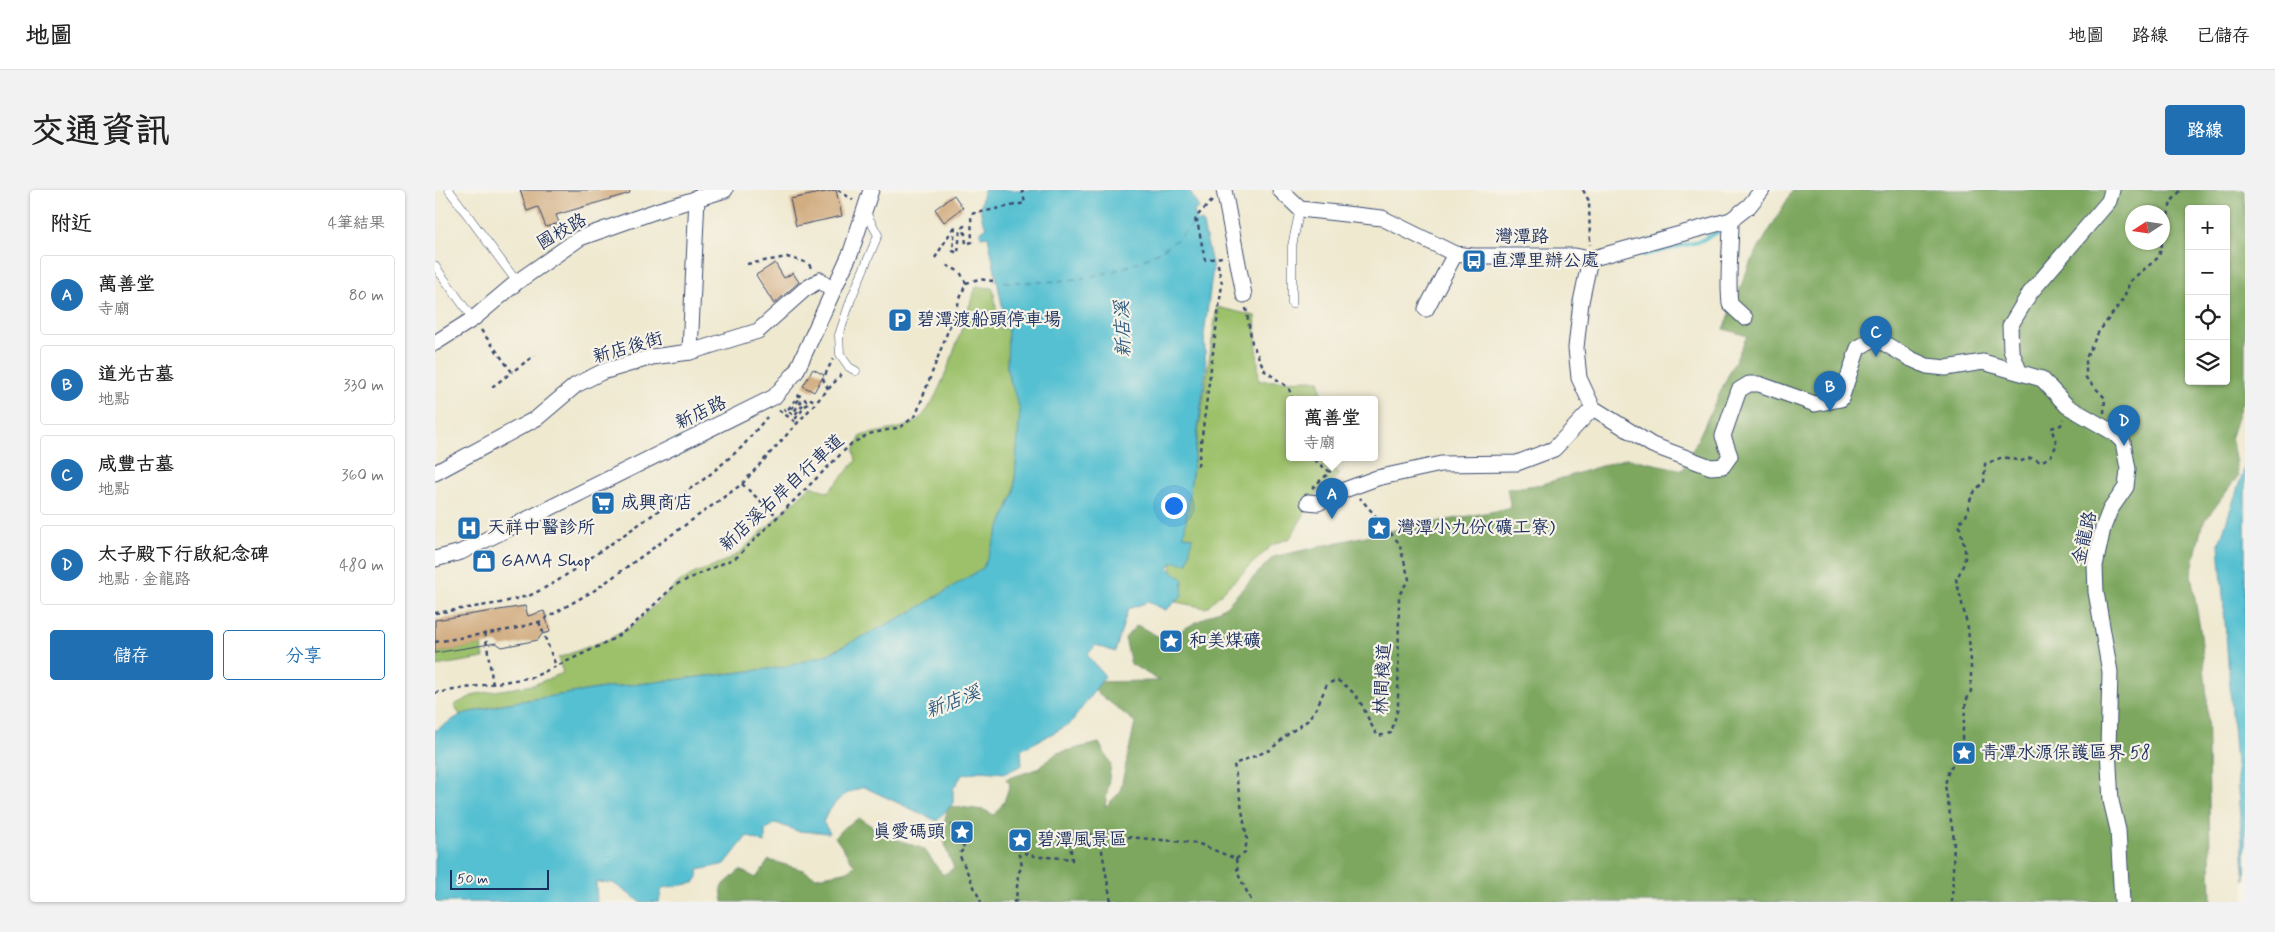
<!DOCTYPE html>
<html lang="zh-TW">
<meta charset="utf-8">
<style>
body{margin:0;font-family:Mynerve,"LXGW WenKai TC",sans-serif;background:#f2f2f2;color:#222}
.controls{position:absolute;right:15px;top:15px;display:grid;overflow:hidden;border-radius:5px;box-shadow:0 1px 4px #0004}
.controls button{width:45px;height:45px;display:grid;place-items:center;padding:0;border:0;border-bottom:1px solid #e0e0e0;background:#fff;color:#222;font:25px sans-serif}
.compass{position:absolute;left:1690px;top:15px;width:45px;height:45px;border-radius:50%;background:#fff;box-shadow:0 1px 4px #0004;rotate:258deg}
.scale{position:absolute;left:15px;bottom:12px;width:99px;box-sizing:border-box;padding-left:5px;border:2px solid #1b2f5e;border-top:0;font-size:14px;line-height:18px;white-space:nowrap;color:#1b2f5e;-webkit-text-stroke:4px #f7f3e8;paint-order:stroke}
.you{position:absolute;left:738px;top:315px;width:18px;height:18px;margin:-12px;border:4px solid #fff;border-radius:50%;background:#1a73e8;box-shadow:0 0 0 8px #1a73e833}
.badge{display:grid;place-items:center;width:32px;height:32px;border-radius:50%;background:#1f6fb2;color:#fff;font-size:16px;font-weight:700}
.pin{position:absolute;translate:-50% -41px;filter:drop-shadow(0 1px 2px #0008)}
.pin::after{content:'';position:absolute;top:26px;width:18px;height:15px;background:inherit;clip-path:polygon(0 0,100% 0,50% 100%)}
.popup{position:absolute;left:851px;top:206px;width:92px;height:65px;box-sizing:border-box;display:grid;place-content:center;border-radius:5px;background:#fff;filter:drop-shadow(0 1px 4px #0005);font-size:16px;white-space:nowrap;color:#767676}
.popup b{font-size:19px;color:#222}
.popup::after{content:'';position:absolute;left:50%;top:100%;margin-left:-10px;border:10px solid transparent;border-top-color:#fff}
.list{margin:0;padding:0;list-style:none}
h2{display:flex;justify-content:space-between;align-items:center;height:65px;margin:0;padding:0 20px;font-size:21px}
h2 small{font-size:16px;font-weight:400;color:#767676}
.list li{display:grid;grid-template-columns:32px 1fr auto;gap:15px;align-items:center;box-sizing:border-box;height:80px;margin:0 10px 10px;padding:0 10px;border:1px solid #e0e0e0;border-radius:5px}
.list b{display:block;font-size:19px;white-space:nowrap}
.list p{margin:0;font-size:16px;white-space:nowrap;color:#767676}
.list em{font-size:16px;font-style:normal;color:#767676}
.actions{display:flex;gap:10px;padding:15px 20px}
.actions a{flex:1;padding:11px 0;border:1px solid #1f6fb2;border-radius:5px;text-align:center;font-size:18px;color:#1f6fb2}
.actions .main{background:#1f6fb2;color:#fff}
.icon{flex:none;width:28px;height:28px;fill:none;stroke:currentColor;stroke-width:2;stroke-linecap:round;stroke-linejoin:round}
.map{position:relative;flex:none;width:1810px;height:712px;overflow:hidden;border-radius:5px}
header{display:flex;align-items:center;gap:30px;box-sizing:border-box;height:70px;padding:0 25px;background:#fff;border-bottom:1px solid #e0e0e0}
header strong{font-size:24px}
nav{display:flex;gap:28px;margin-inline-start:auto;font-size:18px}
.intro{display:flex;align-items:center;justify-content:space-between;box-sizing:border-box;height:120px;padding:0 30px}
h1{margin:0;font-size:35px}
.button{padding:12px 22px;border-radius:5px;background:#1f6fb2;color:#fff;font-size:18px;font-weight:700}
main{display:flex;gap:30px;padding:0 30px}
aside{flex:1;background:#fff;border-radius:5px;box-shadow:0 1px 4px #0004}
.map>svg:first-child{display:block}
</style>
<header>
<strong>地圖</strong>
<nav><a>地圖</a><a>路線</a><a>已儲存</a></nav>
</header>
<div class="intro"><h1>交通資訊</h1><a class="button">路線</a></div>
<main>
<aside>
<h2>附近<small>4筆結果</small></h2>
<ul class="list">
<li><span class="badge">A</span><div><b>萬善堂</b><p>寺廟</p></div><em>80 m</em></li>
<li><span class="badge">B</span><div><b>道光古墓</b><p>地點</p></div><em>330 m</em></li>
<li><span class="badge">C</span><div><b>咸豐古墓</b><p>地點</p></div><em>360 m</em></li>
<li><span class="badge">D</span><div><b>太子殿下行啟紀念碑</b><p>地點 · 金龍路</p></div><em>480 m</em></li>
</ul>
<div class="actions"><a class="main">儲存</a><a>分享</a></div>
</aside>
<div class="map">
<svg width="1810" height="712" viewBox="0 0 1810 712">
<rect width="100%" height="100%" fill="#f7f3e8"/>
<filter id="ink" filterUnits="userSpaceOnUse"><feTurbulence type="fractalNoise" baseFrequency=".02" numOctaves="2"/><feDisplacementMap in="SourceGraphic" scale="10" xChannelSelector="R" yChannelSelector="G"/><feConvolveMatrix kernelMatrix="1 2 1 2 8 2 1 2 1" color-interpolation-filters="sRGB"/></filter>
<filter id="wash" filterUnits="userSpaceOnUse"><feTurbulence type="fractalNoise" baseFrequency=".0096" numOctaves="4" result="noise"/><feDisplacementMap in="SourceGraphic" scale="20" xChannelSelector="R" yChannelSelector="G"/><feGaussianBlur stdDeviation="1.12" result="paint"/><feColorMatrix in="noise" values="0 0 0 0 0 0 0 0 0 0 0 0 0 0 0 0 0 1.4 0 .05"/><feComposite in="paint" operator="in"/></filter>
<g filter="url(#wash)">
<rect width="100%" height="100%" fill="#efe9d0"/>
<g fill="#9cc16b" stroke="#5c7864">
<path d="M541,97L558,98L563,130L558,131V135L568,139L569,137L573,139L572,181L585,220L579,303L548,378L478,421L393,464L350,477L169,498L67,514L25,525L19,515L41,504L98,495L128,483L123,468L174,449L198,436L244,392L262,382L278,377L303,364L376,296L393,302L421,271L419,260L426,246C444,240 471,241 485,228C506,211 530,126 541,97Z"/>
<polygon points="782,117 820,126 824,191 884,190 888,208 854,210 854,268 888,268 905,284 882,303 855,348 837,355 771,418 736,411 737,346 751,324"/>
<polygon points="46,455 49,468 0,476 0,463"/>
</g>
<path fill="#7da75f" stroke="#4c6b5e" fill-rule="evenodd" d="M1358,0H1810V203L1796,246L1803,286L1767,335L1756,384L1766,445L1772,508L1776,712H288L286,697L305,680L321,688L334,670L368,680L381,687L410,682L420,676L400,647L407,639L424,628L452,646L489,659L508,685L519,678C508,654 505,642 514,616L549,620L559,625L569,612L575,594L571,589L602,579L622,563L664,553L676,574L670,617L685,602L700,532L649,492L725,491L696,474L690,448L702,435L737,454L747,440L791,416L838,367L944,343L1076,318L1072,299L1108,294L1192,268L1248,280L1312,146L1289,139L1315,73ZM1754,19H1791V191H1754ZM1698,22H1728V52H1698Z"/>
<g fill="#55c0d1" stroke="#387898">
<path d="M549,0H754L764,18L759,20L762,32L767,31L778,78L769,145L771,178L749,346L757,347L753,373L737,372L733,378L748,389L747,406L731,420L713,412L693,419L680,462L661,455L652,465L670,486L635,534L586,560L587,575L571,583L545,581L527,585L518,599V613L502,631L429,597C406,604 399,611 388,632L395,643L362,641L341,633L330,640V653L312,646L290,674L263,680V687L259,693L227,698L224,712H206L178,693L161,692L162,712H0V540L3,539L27,524L59,517L67,514L169,498L350,477L393,464L478,421L548,378L579,303L585,220L572,181L573,139L569,137L568,120L553,46L546,47L545,42L552,37C543,26 545,13 549,0Z"/>
<polygon points="1810,276 1810,691 1784,354"/>
</g>
<g fill="none" stroke-linecap="round" stroke-linejoin="round">
<polyline stroke="#55c0d1" stroke-width="4" points="1203,60 1209,65 1263,52 1289,39"/>
<path stroke="#2c5a80" stroke-width="1" stroke-dasharray="6 5" stroke-linecap="butt" d="M558,91C620,95 679,90 733,56C744,49 753,39 762,30"/>
</g>
<g id="blocks">
<g fill="#d2ad82">
<polygon points="85,0 194,0 195,3 121,25 124,33 111,37 103,17 92,21"/>
<polygon points="401,0 407,26 361,36 355,9"/>
<polygon points="519,5 528,18 509,32 500,19"/>
<polygon points="340,73 349,88 358,83 364,92 339,114 321,85"/>
<polygon points="378,179 389,185 379,202 368,196"/>
<polygon points="90,416 93,426 109,421 115,442 107,444 103,450 67,457 61,453 0,463 0,430"/>
</g>
</g>
</g>
<g filter="url(#ink)">
<use href="#blocks" fill-opacity="0" stroke="#3b4b6f" stroke-width="1"/>
<g fill="none" stroke-linecap="round" stroke-linejoin="round">
<g stroke="#3b4b6f" stroke-width="9">
<g id="lane">
<polyline points="14,0 82,92"/>
<polyline points="0,76 38,129"/>
<polyline points="857,114 857,56 865,19"/>
<polyline points="421,181 414,177 405,164 404,145 416,109 443,45 430,21"/>
</g>
</g>
<g stroke="#3b4b6f" stroke-width="17">
<g id="street">
<polyline points="789,0 809,105"/>
<polyline points="845,0 865,19 947,28 1020,64 1038,66 1140,66 1155,69 1296,30 1314,16 1327,0"/>
<path d="M1296,30C1296,58 1292,86 1295,114L1310,128"/>
<polyline points="1155,69 1146,112 1141,158 1144,188 1158,218 1217,255 1276,277 1288,276 1295,266 1288,246 1304,200 1314,194 1324,194 1380,214 1406,209 1423,158 1440,148 1476,169 1492,176 1511,178 1548,172 1607,189 1632,216 1679,243 1688,252 1693,279 1691,297 1675,320 1668,338 1660,376 1661,402 1675,482 1673,560 1676,611 1683,640 1687,712"/>
<polyline points="991,119 1020,64"/>
<polyline points="0,153 38,129 82,92 145,48 221,21 290,0"/>
<polyline points="255,162 262,7"/>
<polyline points="1584,181 1576,160 1575,136 1595,103 1674,11 1677,0"/>
<polyline points="0,283 102,228 141,195 167,182 217,167 255,162 323,141 369,100 385,90 397,101"/>
<polyline points="873,312 883,313 904,302 942,288 1006,274 1082,273 1119,259 1158,218"/>
<polyline points="0,369 26,362 339,207 361,182 416,62 436,0"/>
</g>
</g>
<g stroke="#3b4b6f" stroke-width="2.5" stroke-dasharray="4 4" stroke-linecap="butt">
<polyline points="403,0 418,10"/>
<polyline points="1148,0 1154,11 1155,55"/>
<polyline points="777,11 761,27 760,34 762,30 770,70 787,67"/>
<polyline points="500,68 520,35 518,61 523,63 525,40 529,36 531,54 537,52 536,24 590,13 587,0"/>
<polyline points="312,74 352,67 373,73 377,79"/>
<polyline points="531,93 544,89 558,91"/>
<polyline points="811,118 817,153 830,181 854,198 857,210"/>
<polyline points="46,140 77,182 100,165"/>
<polyline points="57,197 77,182"/>
<polyline points="393,199 388,189 398,169"/>
<polyline points="349,218 351,222 364,205 366,207 354,222 357,224 369,208 371,211 359,226 361,228 376,209 380,212"/>
<polyline points="344,220 363,234"/>
<polyline points="1669,223 1670,208 1651,188 1651,168 1663,143 1689,108 1695,91 1724,67 1736,12 1746,0"/>
<polyline points="763,276 787,94 782,70"/>
<polyline points="307,294 343,327"/>
<polyline points="877,298 895,282 877,268"/>
<polyline points="0,423 65,413 96,405 121,392 272,287 307,257 332,227"/>
<polyline points="104,432 121,476"/>
<polyline points="50,443 58,495"/>
<polyline points="0,452 78,439 104,432 160,400 307,294 407,184"/>
<polyline points="0,503 98,487 173,452 196,437 240,395 302,367 416,254 434,244 466,237 481,225 531,93 525,82 511,75"/>
<polyline points="518,634 516,639 530,658 524,664 546,712"/>
<polyline points="664,644 676,712"/>
<path d="M801,669L810,662L812,649L799,574L835,560L853,544L872,531L882,517L892,494L902,490C930,507 927,522 943,546L956,543L963,518L964,405L974,389L964,353L925,308"/>
<polyline points="801,669 803,684 817,712"/>
<path d="M578,712L581,711L583,684L587,676L585,667L577,653C581,656 585,661 590,663C605,670 622,665 637,670L634,642L762,653L801,669"/>
<path d="M1517,712L1519,649L1510,595L1514,579L1525,567L1531,511L1536,501V471L1533,438L1521,389C1537,364 1528,359 1524,332L1531,327C1534,313 1536,301 1549,293L1550,274L1568,267L1586,271L1596,268L1606,272L1616,266L1622,254L1616,238L1626,235L1628,229"/>
</g>
<use href="#lane" stroke="#fff" stroke-width="8"/>
<use href="#street" stroke="#fff" stroke-width="15"/>
</g>
</g>
<defs>
<g id="bus-square" transform="scale(1.25)"><rect x="-9" y="-9" width="18" height="18" rx="4" fill="#1f6fb2" stroke="#f7f3e8"/><path d="M-5-6H5V4H4V6H2V4H-2V6H-4V4H-5ZM-3.5-4V0h7V-4ZM-3.5 1.2v1.5H-2V1.2ZM2 1.2v1.5H3.5V1.2Z" fill="#fff"/></g>
<g id="parking-square" transform="scale(1.25)"><rect x="-9" y="-9" width="18" height="18" rx="4" fill="#1f6fb2" stroke="#f7f3e8"/><path d="M-3.5-5.5H1a3.5 3.5 0 0 1 0 7H-1V5.5H-3.5ZM-1-3.4V-.6H.8a1.4 1.4 0 0 0 0-2.8Z" fill="#fff"/></g>
<g id="supermarket-square" transform="scale(1.25)"><rect x="-9" y="-9" width="18" height="18" rx="4" fill="#1f6fb2" stroke="#f7f3e8"/><path d="M-6-5.5h2.5l.6 2H6L4.5 2H-2.5L-4.4-4H-6ZM-1.5 3.2a1.3 1.3 0 1 0 .1 0ZM3 3.2a1.3 1.3 0 1 0 .1 0Z" fill="#fff"/></g>
<g id="hospital-square" transform="scale(1.25)"><rect x="-9" y="-9" width="18" height="18" rx="4" fill="#1f6fb2" stroke="#f7f3e8"/><path d="M-5-5h3v3.5h4V-5h3V5h-3V1.5h-4V5h-3Z" fill="#fff"/></g>
<g id="sight-square" transform="scale(1.25)"><rect x="-9" y="-9" width="18" height="18" rx="4" fill="#1f6fb2" stroke="#f7f3e8"/><path d="M0-6L1.8-2.2L6-1.7L2.9 1.2L3.7 5.4L0 3.3L-3.7 5.4L-2.9 1.2L-6-1.7L-1.8-2.2Z" fill="#fff"/></g>
<g id="shop-square" transform="scale(1.25)"><rect x="-9" y="-9" width="18" height="18" rx="4" fill="#1f6fb2" stroke="#f7f3e8"/><path d="M-5-2.5h2.3a2.7 3.5 0 0 1 5.4 0H5L5.5 6h-11ZM-1.5-2.5h3a1.5 2.3 0 0 0-3 0Z" fill="#fff"/></g>
</defs>
<g fill-rule="evenodd">
<use href="#bus-square" x="1039" y="71"/>
<use href="#parking-square" x="465" y="130"/>
<use href="#supermarket-square" x="168" y="313"/>
<use href="#hospital-square" x="34" y="338"/>
<use href="#sight-square" x="944" y="338"/>
<use href="#shop-square" x="49" y="371"/>
<use href="#sight-square" x="736" y="451"/>
<use href="#sight-square" x="1529" y="563"/>
<use href="#sight-square" x="527" y="642"/>
<use href="#sight-square" x="585" y="650"/>
</g>
<g text-anchor="middle" dominant-baseline="central" stroke-width="4.5" stroke-linejoin="round" paint-order="stroke">
<g font-size="18" fill="#1b2f5e" stroke="#f7f3e8">
<text transform="translate(127 42) rotate(-30)">國校路</text>
<text x="1087" y="47">灣潭路</text>
<text transform="translate(193 158) rotate(-16)">新店後街</text>
<text transform="translate(266 223) rotate(-25)">新店路</text>
<text transform="translate(347 303) rotate(-43)">新店溪右岸自行車道</text>
<text transform="translate(1650 348) rotate(-77)">金龍路</text>
<text transform="translate(948 489) rotate(-87)">林間棧道</text>
</g>
<g font-size="18" fill="#1b2f5e" stroke="#f7f3e8" text-anchor="start">
<text x="1056" y="71">直潭里辦公處</text>
<text x="482" y="130">碧潭渡船頭停車場</text>
<text x="186" y="313">成興商店</text>
<text x="52" y="338">天祥中醫診所</text>
<text x="962" y="338">灣潭小九份(礦工寮)</text>
<text x="66" y="371">GAMA Shop</text>
<text x="754" y="451">和美煤礦</text>
<text x="1546" y="563">青潭水源保護區界 58</text>
<text x="510" y="642" text-anchor="end">真愛碼頭</text>
<text x="602" y="650">碧潭風景區</text>
</g>
<g font-size="19" font-style="italic" fill="#2c5a80" stroke="#f7f3e8">
<text transform="translate(688 139) rotate(-92)">新店溪</text>
<text transform="translate(518 512) rotate(-21)">新店溪</text>
</g>
</g>
</svg>
<div class="controls">
<button>+</button>
<button>−</button>
<button><svg class="icon" aria-label="locate" viewBox="0 0 24 24"><circle cx="12" cy="12" r="6"/><path d="M12 2v4M12 18v4M2 12h4M18 12h4"/></svg></button>
<button><svg class="icon" aria-label="layers" viewBox="0 0 24 24"><path d="M12 4l9 5-9 5-9-5zM3 14l9 5 9-5"/></svg></button>
</div>
<svg class="compass" viewBox="-18 -18 36 36"><path d="M0-13l5 13h-10z" fill="#e53935"/><path d="M0 13l5-13h-10z" fill="#767676"/></svg>
<div class="scale">50 m</div>
<div class="you"></div>
<div class="pin badge" style="left:897px;top:329px">A</div>
<div class="popup"><b>萬善堂</b>寺廟</div>
<div class="pin badge" style="left:1395px;top:222px">B</div>
<div class="pin badge" style="left:1441px;top:167px">C</div>
<div class="pin badge" style="left:1689px;top:256px">D</div>
</div>
</main>
